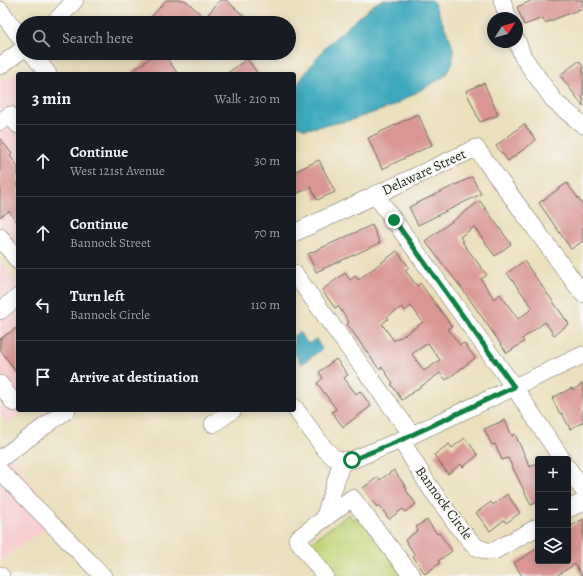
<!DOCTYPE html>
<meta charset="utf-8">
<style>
body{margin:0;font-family:Alegreya,serif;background:#242831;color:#f1f3f6}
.controls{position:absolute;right:12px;bottom:12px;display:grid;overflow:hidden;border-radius:4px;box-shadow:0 2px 10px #0003}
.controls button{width:36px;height:36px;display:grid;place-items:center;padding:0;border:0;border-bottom:1px solid #363941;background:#171b24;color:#f1f3f6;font:20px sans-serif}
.compass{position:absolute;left:487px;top:12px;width:36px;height:36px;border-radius:50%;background:#171b24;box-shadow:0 2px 10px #0003;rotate:54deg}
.stop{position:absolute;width:12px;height:12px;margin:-9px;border:3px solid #0b8043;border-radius:50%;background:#fff}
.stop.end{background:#0b8043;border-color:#fff;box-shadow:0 1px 4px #0008}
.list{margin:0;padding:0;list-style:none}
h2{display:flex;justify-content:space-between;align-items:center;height:52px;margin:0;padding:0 16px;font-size:17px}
h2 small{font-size:13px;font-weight:400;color:#9ea1a6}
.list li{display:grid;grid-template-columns:26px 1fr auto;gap:12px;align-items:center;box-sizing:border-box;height:72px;padding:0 16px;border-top:1px solid #363941}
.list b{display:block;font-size:15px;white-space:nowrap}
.list p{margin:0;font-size:13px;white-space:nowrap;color:#9ea1a6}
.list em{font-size:13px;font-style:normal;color:#9ea1a6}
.icon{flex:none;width:22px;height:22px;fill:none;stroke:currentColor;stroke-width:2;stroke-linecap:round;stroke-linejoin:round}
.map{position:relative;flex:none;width:583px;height:576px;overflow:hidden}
.search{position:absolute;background:#171b24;box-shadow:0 2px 10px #0003;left:16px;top:16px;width:280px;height:44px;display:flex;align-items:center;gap:10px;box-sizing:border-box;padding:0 14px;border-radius:22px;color:#9ea1a6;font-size:15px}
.panel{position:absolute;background:#171b24;box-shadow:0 2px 10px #0003;left:16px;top:72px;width:280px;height:340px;border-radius:4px}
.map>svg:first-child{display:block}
</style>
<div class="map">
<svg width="583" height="576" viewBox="0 0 583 576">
<rect width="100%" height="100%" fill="#f6f6f2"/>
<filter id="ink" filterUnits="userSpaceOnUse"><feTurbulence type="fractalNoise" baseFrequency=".025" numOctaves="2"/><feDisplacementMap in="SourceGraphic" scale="8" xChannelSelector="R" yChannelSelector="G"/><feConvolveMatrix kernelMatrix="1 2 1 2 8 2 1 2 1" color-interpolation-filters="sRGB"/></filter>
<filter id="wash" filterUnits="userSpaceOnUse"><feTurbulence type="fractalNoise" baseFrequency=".012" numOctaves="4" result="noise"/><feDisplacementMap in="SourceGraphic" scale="16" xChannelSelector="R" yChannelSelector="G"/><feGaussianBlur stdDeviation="0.9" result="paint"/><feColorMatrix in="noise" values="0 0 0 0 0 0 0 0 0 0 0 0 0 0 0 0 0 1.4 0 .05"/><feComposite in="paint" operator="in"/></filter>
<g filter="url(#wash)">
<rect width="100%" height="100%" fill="#ebdfbc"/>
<g fill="#f7cfd1">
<polygon points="21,70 24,74 18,74 18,255 0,231 0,84"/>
<polygon points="0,259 18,284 18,287 0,300"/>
<polygon points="18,291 18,410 26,410 7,423 0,414 0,305"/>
<polygon points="0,441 58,519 0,561"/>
</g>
<polygon fill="#c1d478" stroke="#768052" points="349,514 353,520 359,516 403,576 334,576 310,543"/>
<g fill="#3da9bc" stroke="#346a74">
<polygon points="382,0 431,0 433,1 450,39 453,49 453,62 445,76 391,107 348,121 306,129 296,125 294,122 294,90 301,79 326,46 373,5"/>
<polygon points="299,332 308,344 316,339 322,349 302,364 294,353 294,335"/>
</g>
<g id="blocks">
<g fill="#d99693" fill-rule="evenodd">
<polygon points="166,0 185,0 205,18 220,0 226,0 252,23 146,23"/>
<polygon points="533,0 583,0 583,8 545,23 543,18 524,25 517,7"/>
<polygon points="157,53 163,53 178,74 129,74"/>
<polygon points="247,59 258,74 226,74"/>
<polygon points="579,61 583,66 583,106 560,75"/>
<polygon points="484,83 498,115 480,122 466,91"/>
<polygon points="418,114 432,145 382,169 368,138"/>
<polygon points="524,124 536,140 508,161 496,146"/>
<polygon points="0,138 12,154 10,156 18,167 18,223 9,211 0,217"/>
<polygon points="319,160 335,192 317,200 311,187 294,195 294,172"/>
<polygon points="472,177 481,194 418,225 409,207"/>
<polygon points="567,183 583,205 583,241 571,249 539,203"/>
<polygon points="480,201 511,244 495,256 474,227 460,237 464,242 462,242 487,275 481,279 494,299 500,294 518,319 533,308 507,273 524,261 569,324 554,335 545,322 522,339 524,342 507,353 464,291 425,241"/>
<polygon points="372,225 380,243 316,272 308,254"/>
<path d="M397,251L409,267L405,270L417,286L420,283L440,310L452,327L448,329L460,345L464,343L475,358L446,380L440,373L402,400L391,384L393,383L382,367L379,369L347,324L349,322L338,306L335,308L322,290L345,273L350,280L355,276L358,280ZM411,306L423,322L400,338L399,337L394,341L382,324L388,319L387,317L402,307L405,311ZM428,343L440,360L424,371L412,354Z"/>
<polygon points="18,327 18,375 0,349 0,339"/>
<polygon points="336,359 348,375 344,378 356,394 360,391 371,406 343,427 332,412 336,409 317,383 323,378 319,372"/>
<polygon points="583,383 583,422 570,429 562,413 560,414 552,398 572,388 573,390"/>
<polygon points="505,420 512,436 515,434 530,467 538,463 538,502 531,505 508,458 502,460 495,444 492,445 484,429"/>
<polygon points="465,438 478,455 463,467 461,464 448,474 434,455 449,444 452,448"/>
<polygon points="394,470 407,489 406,490 416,504 405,512 403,509 389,519 379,505 377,507 363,488 378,477 380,480"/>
<polygon points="507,494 520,513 506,523 504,520 490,531 476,513 491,502 493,505"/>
<polygon points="583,519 583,576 582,576 575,564 556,576 522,576 514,563 538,548 538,561 568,561 568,528"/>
<polygon points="427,520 437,534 439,533 452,551 438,561 440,563 425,574 413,556 415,555 405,540 418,530 416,527"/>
</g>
</g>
</g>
<g filter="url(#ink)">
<use href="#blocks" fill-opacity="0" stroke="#6e6a5e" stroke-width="1"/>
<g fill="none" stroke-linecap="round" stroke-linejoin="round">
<g stroke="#6e6a5e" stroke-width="18">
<g id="minor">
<polyline points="502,0 508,18"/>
<polyline points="0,10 23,41"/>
<polyline points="54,23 75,0"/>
<polyline points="517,41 523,57 555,102 583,125"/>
<polyline points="32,53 48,74"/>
<polyline points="0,66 23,49"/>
<polyline points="0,122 10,115 18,125"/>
<polyline points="375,194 514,387 562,459"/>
<polyline points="294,233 476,148 583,294"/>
<polyline points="0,237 18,261"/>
<polyline points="294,273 412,435"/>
<polyline points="0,311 18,297"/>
<polyline points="0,384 14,403 18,400"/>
<polyline points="294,407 324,448 333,457 342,461 352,460 401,440 583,355"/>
<polyline points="213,424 233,410"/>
<polyline points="401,440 429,486 460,529 476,547 487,551 494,551 538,527"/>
<polyline points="0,459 67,410"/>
<polyline points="568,468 583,490"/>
<polyline points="0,471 103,576"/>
<polyline points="568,509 583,502"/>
<polyline points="324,519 342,461"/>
<polyline points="0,575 1,576"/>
<polyline points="325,576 297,539 352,498 412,576"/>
</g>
</g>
<use href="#minor" stroke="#fff" stroke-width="17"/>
</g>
</g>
<g fill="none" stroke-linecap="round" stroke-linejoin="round" filter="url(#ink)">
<polyline stroke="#0b8043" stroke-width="5" points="352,460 401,440 514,387 394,220"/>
</g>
<g text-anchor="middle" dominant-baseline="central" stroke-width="3" stroke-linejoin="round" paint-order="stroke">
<g font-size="14" fill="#2b2b2b" stroke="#f6f6f2">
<text transform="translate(424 172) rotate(-25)">Delaware Street</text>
<text transform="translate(444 503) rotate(54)">Bannock Circle</text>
</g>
</g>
</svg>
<div class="controls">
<button>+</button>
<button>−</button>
<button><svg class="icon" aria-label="layers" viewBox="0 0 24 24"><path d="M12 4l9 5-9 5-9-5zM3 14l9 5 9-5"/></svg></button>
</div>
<svg class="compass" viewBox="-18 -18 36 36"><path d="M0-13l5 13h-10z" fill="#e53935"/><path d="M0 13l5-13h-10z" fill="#9ea1a6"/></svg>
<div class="stop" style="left:352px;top:460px"></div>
<div class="stop end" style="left:394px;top:220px"></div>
<div class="search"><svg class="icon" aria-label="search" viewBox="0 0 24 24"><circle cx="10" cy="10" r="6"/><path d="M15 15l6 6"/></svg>Search here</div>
<section class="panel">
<h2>3 min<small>Walk · 210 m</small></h2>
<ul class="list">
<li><svg class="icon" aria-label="ahead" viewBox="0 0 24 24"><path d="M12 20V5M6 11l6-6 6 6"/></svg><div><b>Continue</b><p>West 121st Avenue</p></div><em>30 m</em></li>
<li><svg class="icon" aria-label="ahead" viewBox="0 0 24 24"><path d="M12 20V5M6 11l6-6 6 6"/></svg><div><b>Continue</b><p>Bannock Street</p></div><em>70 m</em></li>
<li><svg class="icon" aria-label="left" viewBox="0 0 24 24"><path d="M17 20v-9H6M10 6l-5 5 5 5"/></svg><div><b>Turn left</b><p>Bannock Circle</p></div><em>110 m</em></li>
<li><svg class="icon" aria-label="arrive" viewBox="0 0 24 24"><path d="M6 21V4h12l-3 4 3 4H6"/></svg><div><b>Arrive at destination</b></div></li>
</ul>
</section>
</div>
